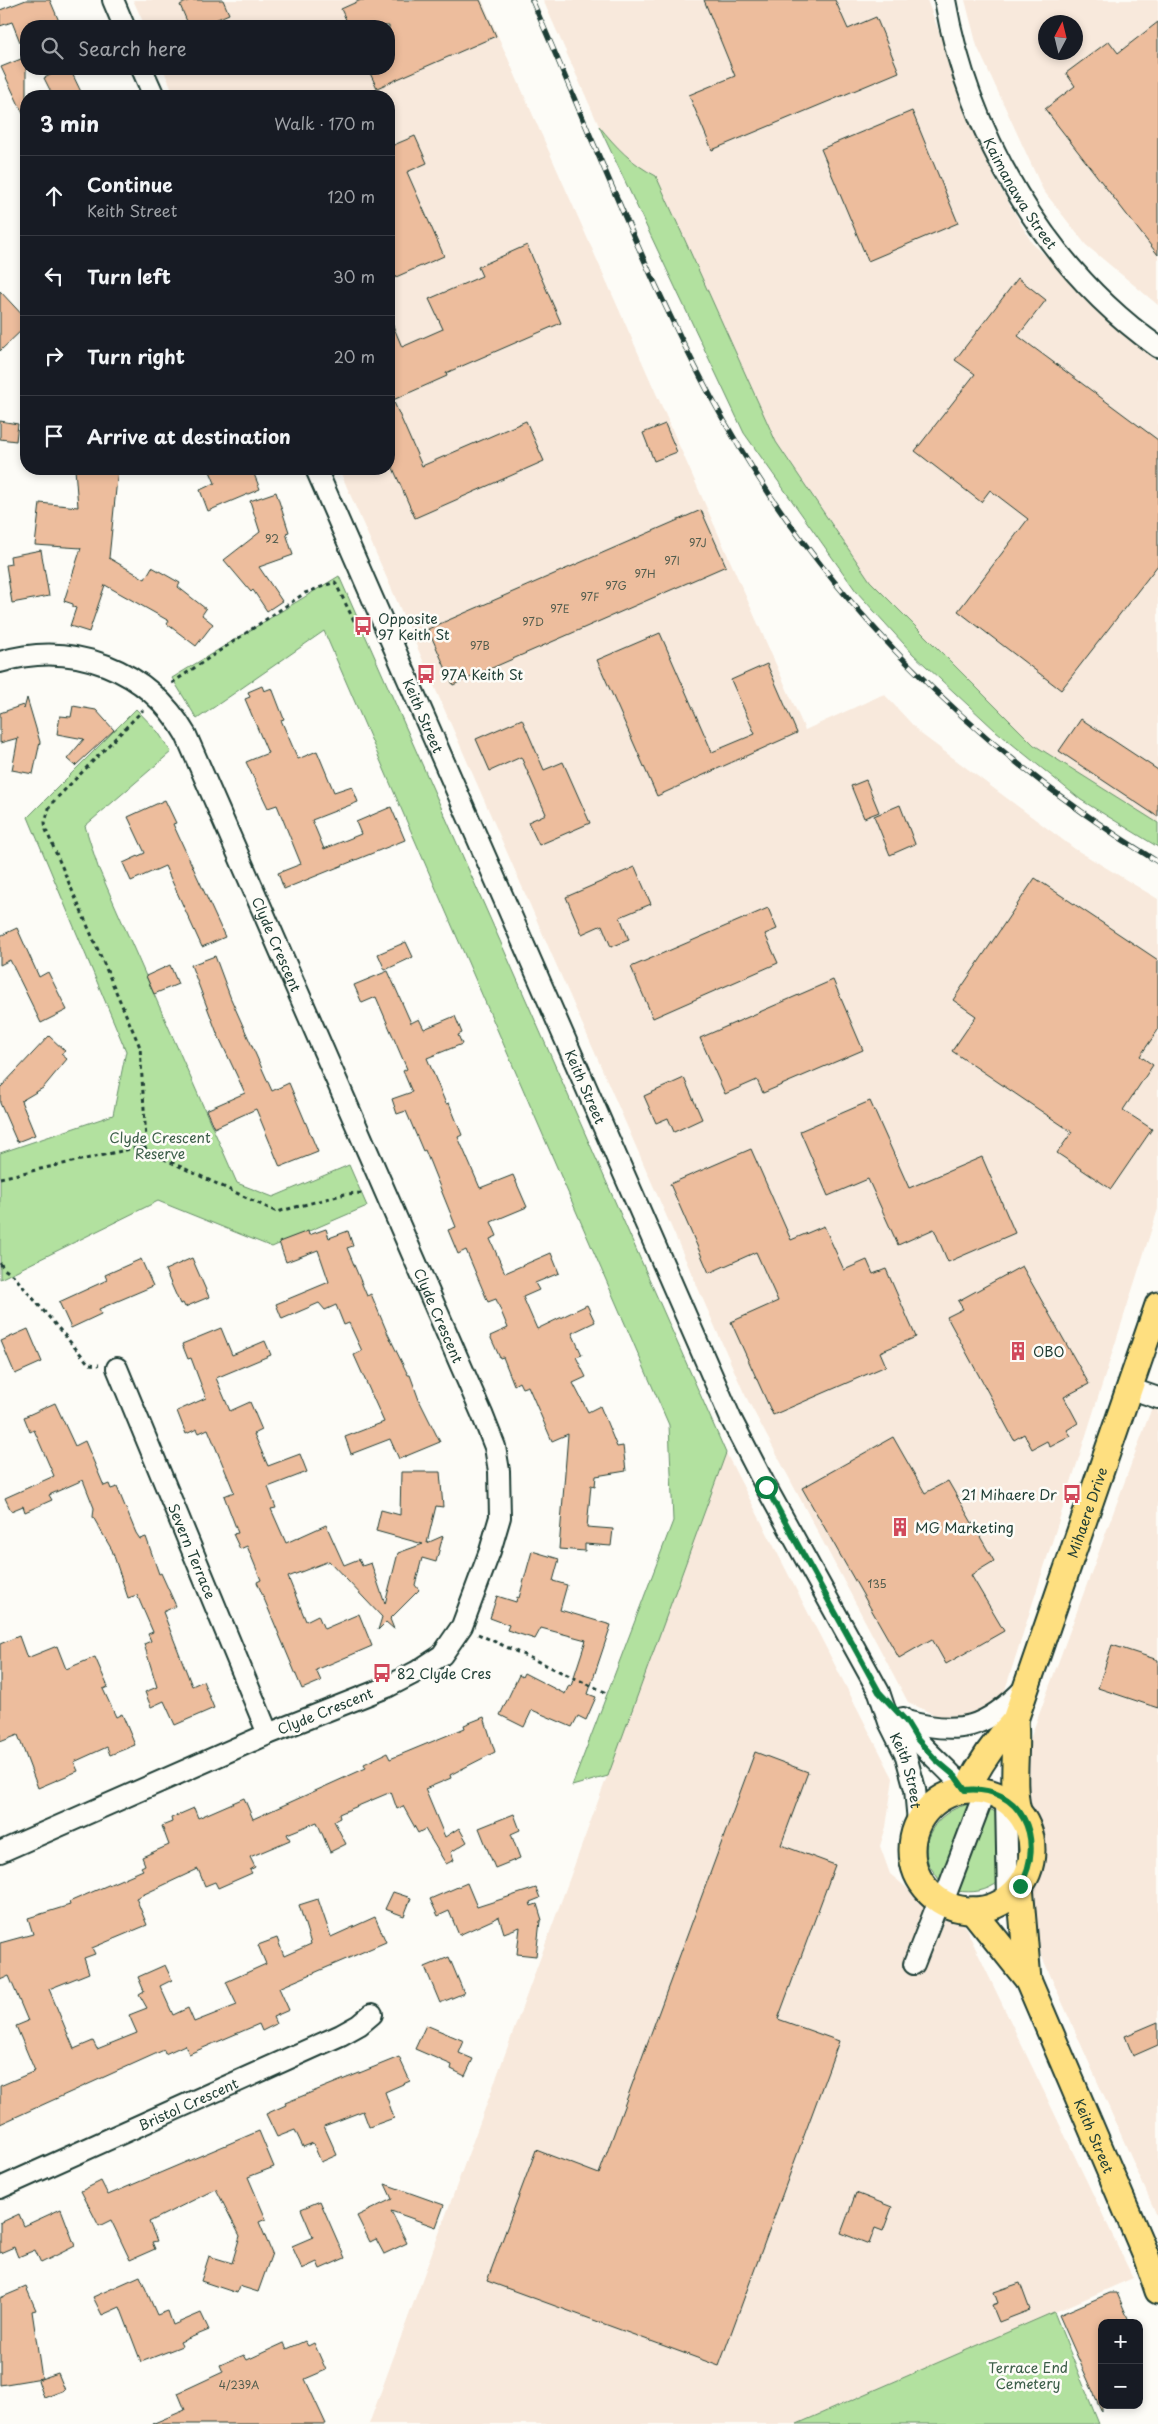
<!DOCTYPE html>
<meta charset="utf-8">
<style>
body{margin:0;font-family:"Playpen Sans",sans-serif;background:#20242c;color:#f1f3f6}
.controls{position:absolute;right:15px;bottom:15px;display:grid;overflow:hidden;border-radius:10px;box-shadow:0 2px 8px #0003}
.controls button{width:45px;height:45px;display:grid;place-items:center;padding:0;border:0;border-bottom:1px solid #363941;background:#171b24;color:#f1f3f6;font:25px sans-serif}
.compass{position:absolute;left:1038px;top:15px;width:45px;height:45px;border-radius:50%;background:#171b24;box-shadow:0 2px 8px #0003;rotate:7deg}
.stop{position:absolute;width:15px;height:15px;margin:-11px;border:4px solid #0b8043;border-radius:50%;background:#fff}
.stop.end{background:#0b8043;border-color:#fff;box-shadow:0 1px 5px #0008}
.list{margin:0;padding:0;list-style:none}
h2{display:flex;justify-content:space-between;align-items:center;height:65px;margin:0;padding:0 20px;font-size:21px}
h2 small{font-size:16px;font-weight:400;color:#9ea1a6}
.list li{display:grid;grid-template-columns:32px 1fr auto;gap:15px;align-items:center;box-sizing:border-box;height:80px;padding:0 20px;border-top:1px solid #363941}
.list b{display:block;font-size:19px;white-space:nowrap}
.list p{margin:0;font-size:16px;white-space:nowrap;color:#9ea1a6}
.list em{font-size:16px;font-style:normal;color:#9ea1a6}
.icon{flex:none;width:28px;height:28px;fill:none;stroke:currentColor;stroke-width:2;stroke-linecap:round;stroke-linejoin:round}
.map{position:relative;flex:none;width:1158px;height:2424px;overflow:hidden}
.search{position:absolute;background:#171b24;box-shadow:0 2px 8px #0003;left:20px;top:20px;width:375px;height:55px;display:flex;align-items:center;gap:12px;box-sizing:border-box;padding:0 18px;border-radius:20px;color:#9ea1a6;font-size:19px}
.panel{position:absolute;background:#171b24;box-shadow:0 2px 8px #0003;left:20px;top:90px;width:375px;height:385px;border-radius:20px}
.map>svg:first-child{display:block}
</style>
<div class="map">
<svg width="1158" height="2424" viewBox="0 0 1158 2424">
<rect width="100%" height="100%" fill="#fdfcf7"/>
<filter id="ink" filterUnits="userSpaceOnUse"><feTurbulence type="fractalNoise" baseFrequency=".02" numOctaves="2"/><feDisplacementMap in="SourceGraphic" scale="10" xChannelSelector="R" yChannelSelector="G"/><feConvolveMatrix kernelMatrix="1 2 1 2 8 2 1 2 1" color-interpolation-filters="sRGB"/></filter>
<g filter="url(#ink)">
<g fill="#f8e9dc" fill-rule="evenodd">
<polygon points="133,0 482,0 805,730 884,694 921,734 1075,849 1158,899 1158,1209 1004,1693 970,1718 941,1718 908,1702 744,1393 339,469 389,469 389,96 175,96 163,69 389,69 389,26 145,26"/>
<polygon points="543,0 927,0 995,179 1032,243 1158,362 1158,823 1034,745 870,581 776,442 656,176 640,168 616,147 599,126"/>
<path d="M965,0H1158V305L1086,245L1043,190L977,46ZM1046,22H1076V52H1046Z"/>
<polygon points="1158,1391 1158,2218 1019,1905 1019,1769"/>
<polygon points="726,1453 893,1778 886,1827 880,1846 890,1874 930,1907 962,1920 1133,2278 797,2424 369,2424"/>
</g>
<g fill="#b2e19f" stroke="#688f6a">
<path d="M599,126C616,147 632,164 656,176L776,442L870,581L1034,745L1158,823V847L1081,800L996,731L913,654L856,591L744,433Z"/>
<polygon points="339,576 726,1453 608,1776 572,1786 673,1521 669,1425 324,631 197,719 172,678"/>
<polygon points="136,709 158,732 171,752 85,826 98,867 237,1183 273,1197 349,1165 367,1206 272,1247 158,1201 0,1279 0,1153 113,1115 126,1051 28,817"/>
<path d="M971,1804L940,1881C937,1876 932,1870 929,1865C918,1835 942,1808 971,1804Z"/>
<path d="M986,1807L997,1813L1000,1881C985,1892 974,1893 956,1891Z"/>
<polygon points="1054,2312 1099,2424 797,2424"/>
</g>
<g fill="#edbd9d" stroke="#1f3d34">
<polygon points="26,0 50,0 61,26 26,26 26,57 12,22 0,26 0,10"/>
<polygon points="190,0 223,0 229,14 201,26 189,26 180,5"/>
<polygon points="361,0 480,0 496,36 377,88 368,69 389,69 389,26 349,26 341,9"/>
<polygon points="704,0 835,0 848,29 876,17 899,72 712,150 689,95 735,76"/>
<polygon points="1158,22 1158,255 1045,109 1075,86 1066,73 1109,41 1118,53"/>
<polygon points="26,57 26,120 1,67"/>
<polygon points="63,69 70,69 83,96 53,96 44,78"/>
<polygon points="912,111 958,223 868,261 821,149"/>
<polygon points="415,136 427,163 407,172 444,256 389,280 389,147"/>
<polygon points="527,245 561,323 446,373 447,376 393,400 422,466 526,421 544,461 415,518 389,459 389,316 402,347 443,329 429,299 482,276 478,267"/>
<polygon points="1018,278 1046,300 1018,336 1158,440 1158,565 1061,690 958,611 1028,519 990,490 981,502 915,451 975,374 955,360"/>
<polygon points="0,291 26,319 26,326 0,351"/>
<polygon points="0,421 18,424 16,441 0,439"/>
<polygon points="665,424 677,452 654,461 643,433"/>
<polygon points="75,469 118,469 109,558 145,579 152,567 180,583 178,587 206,609 202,615 213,624 196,646 167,624 169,621 105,585 89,632 70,626 76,608 73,607 73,604 64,601 81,548 35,545 40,503 78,507"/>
<polygon points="209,469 252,469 260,489 208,511 200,490 215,483"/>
<polygon points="276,492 289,532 286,533 293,555 259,567 282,601 267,611 253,590 251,592 224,560 260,532 250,501"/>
<polygon points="701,510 726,566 453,685 428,629"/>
<polygon points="41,550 49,596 12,603 6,565 11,564 10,556"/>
<polygon points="660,633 712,752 755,734 731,680 767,664 797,733 657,796 597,660"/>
<polygon points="262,686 264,691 272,688 284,719 281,720 298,759 317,751 334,792 352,786 358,802 312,820 324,849 361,834 356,822 391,807 405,840 284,889 278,873 301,864 277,805 268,808 246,762 268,753 245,699 250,697 248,692"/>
<polygon points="27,698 40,742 33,774 12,770 18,738 0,743 0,713 23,705 24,709"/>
<polygon points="73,706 96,710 114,730 75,766 67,759 84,739 57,734 60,716 71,717"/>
<polygon points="522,719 544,770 563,762 590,823 539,845 528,822 546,814 521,757 490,771 476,739"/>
<polygon points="1081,719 1158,770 1158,817 1059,751"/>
<polygon points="866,780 879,812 864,818 851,786"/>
<polygon points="165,800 176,823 173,824 225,937 202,947 165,866 131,881 123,863 145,853 128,817"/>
<polygon points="900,805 915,844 890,855 874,816"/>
<polygon points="635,867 651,904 620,917 629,940 611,947 602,925 582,934 566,897"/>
<polygon points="1035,878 1158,960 1158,1030 1140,1056 1153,1065 1123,1110 1152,1129 1111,1189 1057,1153 1072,1132 952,1051 976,1016 953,1000"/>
<polygon points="768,908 777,929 765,934 778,963 653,1018 631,967"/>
<polygon points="17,928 39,977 48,972 67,1010 41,1023 10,960 0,965 0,936"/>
<polygon points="406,942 413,957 385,970 378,954"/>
<polygon points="215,956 231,999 272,1091 289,1083 318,1152 280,1167 256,1109 214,1128 206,1110 245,1093 217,1033 191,965"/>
<polygon points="170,965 178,984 154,994 146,976"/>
<polygon points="388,971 411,1023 419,1019 424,1029 455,1016 462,1033 458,1035 462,1044 427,1058 446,1104 449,1103 462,1135 458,1137 480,1188 513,1175 527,1207 491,1222 497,1236 490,1239 505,1273 551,1253 559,1273 535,1283 539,1290 523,1297 537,1329 587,1305 595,1322 572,1333 582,1355 576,1357 586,1377 573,1383 588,1412 600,1406 617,1447 623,1446 626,1471 596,1476 595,1486 591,1485 587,1527 613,1529 611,1546 585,1544 585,1551 559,1549 568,1434 552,1441 528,1386 522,1388 519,1382 514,1385 503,1357 500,1358 490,1336 508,1328 496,1299 488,1302 466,1250 458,1254 448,1230 456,1227 425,1150 423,1151 406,1111 397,1114 392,1099 412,1092 403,1071 407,1069 376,997 362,1003 354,985"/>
<polygon points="833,980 863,1050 763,1093 757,1080 725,1094 700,1038"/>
<polygon points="49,1036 65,1051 61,1054 67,1059 43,1088 21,1101 35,1135 17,1142 0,1103 0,1088"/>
<polygon points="684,1078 702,1119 674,1132 668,1118 656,1123 644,1096"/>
<polygon points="870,1101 909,1188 982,1157 1015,1233 948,1262 934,1229 898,1245 868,1179 828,1196 800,1131"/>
<polygon points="751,1149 791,1240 824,1226 844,1270 867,1260 873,1274 886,1269 916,1337 880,1352 886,1366 773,1415 731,1322 778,1301 756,1252 709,1273 670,1184"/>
<polygon points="326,1229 329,1238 348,1231 353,1246 347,1248 367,1296 371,1294 387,1332 408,1375 410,1375 419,1400 440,1442 399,1459 390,1439 351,1454 345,1437 384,1422 354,1355 362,1351 349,1323 344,1325 336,1305 325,1310 319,1303 282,1319 276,1304 329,1282 318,1250 286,1262 279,1242 308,1231 309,1235"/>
<polygon points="192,1258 209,1297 185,1307 183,1303 180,1304 165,1270"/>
<polygon points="141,1259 153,1286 99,1309 101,1314 71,1328 59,1302 107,1280 105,1275"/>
<polygon points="1022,1266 1089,1384 1064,1397 1078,1423 1067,1430 1071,1436 1050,1447 1047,1441 1032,1449 1024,1434 1014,1440 947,1317 963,1309 958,1301"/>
<polygon points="221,1328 232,1355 265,1341 271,1355 216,1378 230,1411 250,1402 262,1430 254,1434 268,1466 300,1454 307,1472 268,1487 276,1508 271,1509 286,1543 326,1525 344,1565 359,1559 362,1566 371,1563 385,1604 398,1553 423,1544 376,1531 381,1510 400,1515 401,1472 440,1472 443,1507 436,1506 427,1543 443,1536 436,1562 422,1558 415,1585 419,1590 390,1619 394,1629 386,1622 378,1630 382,1617 329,1561 288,1577 306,1621 318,1615 324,1629 359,1614 372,1646 316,1670 321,1681 302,1689 257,1582 261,1580 247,1546 240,1549 233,1534 238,1533 224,1496 234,1492 208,1429 199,1433 197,1429 186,1434 177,1411 206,1398 191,1358 188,1359 182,1344"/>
<polygon points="28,1329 42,1362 15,1374 1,1341"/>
<polygon points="55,1403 75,1446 85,1441 104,1486 109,1484 111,1489 117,1487 136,1533 140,1539 146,1537 159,1574 161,1573 176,1606 163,1612 192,1686 203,1681 214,1708 175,1725 164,1701 151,1707 145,1692 157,1687 144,1644 151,1641 148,1634 153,1632 137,1595 128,1598 112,1550 93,1517 94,1508 83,1480 49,1495 52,1500 25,1512 23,1506 11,1511 5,1498 54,1476 34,1430 30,1432 24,1417"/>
<polygon points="893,1437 925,1493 948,1481 994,1561 971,1575 1004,1631 946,1664 932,1639 899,1658 802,1488"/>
<polygon points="532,1551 559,1559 553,1581 567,1585 560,1610 611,1625 588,1694 596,1697 586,1720 578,1716 572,1727 532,1710 524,1727 500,1715 519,1675 522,1677 524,1673 565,1694 569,1685 571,1686 586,1640 541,1628 535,1639 507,1630 509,1625 490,1618 497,1596 516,1602 517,1597 519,1598"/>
<polygon points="19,1636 27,1658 57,1646 66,1669 95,1657 108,1687 103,1689 116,1717 122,1714 135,1745 110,1755 107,1747 74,1762 78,1771 38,1788 18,1735 0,1742 0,1644"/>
<polygon points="1112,1645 1158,1660 1158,1708 1098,1688"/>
<polygon points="484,1717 495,1752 450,1775 451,1778 425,1789 445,1837 459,1828 467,1842 451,1852 454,1860 446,1864 425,1829 418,1833 403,1806 397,1809 391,1792 339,1814 340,1818 334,1821 346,1844 330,1852 317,1822 287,1834 290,1840 250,1857 255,1867 250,1870 252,1873 218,1888 215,1882 205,1886 198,1869 136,1898 147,1925 92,1948 95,1954 84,1958 89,1973 49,1989 74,2049 93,2041 97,2049 137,2033 129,2015 147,2008 139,1994 144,1991 138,1977 165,1965 172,1980 160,1986 173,2015 188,2008 194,2022 237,2005 226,1982 266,1964 258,1945 277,1938 284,1956 311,1944 299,1905 318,1899 331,1937 375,1917 386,1942 279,1988 289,2010 273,2017 276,2024 262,2031 259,2024 189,2054 185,2045 165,2054 164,2050 0,2124 0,2086 35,2071 16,2026 28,2021 9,1976 0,1980 0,1943 33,1934 28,1918 70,1905 69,1902 143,1870 141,1867 145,1865 142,1857 169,1845 162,1826 172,1822 171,1818 194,1808 198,1818 244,1798 253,1819 366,1768 364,1764 387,1753 390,1759 465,1728 464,1725"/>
<polygon points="755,1752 808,1772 781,1845 835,1865 778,2019 839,2041 719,2366 487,2281 536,2150 599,2174"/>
<polygon points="514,1814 520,1830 511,1834 520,1858 495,1868 479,1828"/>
<polygon points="467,1883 477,1907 536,1888 540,1898 530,1902 531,1906 537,1904 542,1920 540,1921 536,1956 517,1954 520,1927 504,1933 499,1917 459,1935 449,1911 438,1916 430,1899"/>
<polygon points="393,1892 411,1898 404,1916 385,1909"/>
<polygon points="449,1957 464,1993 440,2003 425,1967"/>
<polygon points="1158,2022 1158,2045 1133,2056 1125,2036"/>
<polygon points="426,2025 464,2041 459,2053 473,2059 465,2076 451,2069 452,2065 415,2049"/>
<polygon points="399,2057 410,2081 385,2092 394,2118 369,2127 363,2111 324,2126 337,2155 321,2162 313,2143 303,2147 295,2130 277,2137 266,2114 286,2105 285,2103"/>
<polygon points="259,2131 274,2167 248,2177 266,2219 259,2222 272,2253 258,2292 239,2286 237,2293 201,2281 209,2256 232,2263 240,2236 216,2189 149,2222 157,2241 152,2242 155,2249 130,2260 111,2220 99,2226 81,2191 101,2181 108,2195"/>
<polygon points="385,2184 444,2205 436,2227 391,2211 407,2243 384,2254 376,2239 370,2242 357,2216 392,2199"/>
<polygon points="856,2193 892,2207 883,2231 875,2228 869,2244 841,2233"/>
<polygon points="320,2201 345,2258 320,2269 317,2262 302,2269 292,2246 313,2237 301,2209"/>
<polygon points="61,2209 75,2246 41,2263 35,2250 18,2257 14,2247 0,2253 0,2223 19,2214 24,2226"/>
<polygon points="140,2276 157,2315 168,2311 173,2325 201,2313 209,2330 180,2342 182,2346 141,2362 120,2307 102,2315 93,2297"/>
<polygon points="1020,2283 1030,2310 999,2322 992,2305 998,2303 994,2292"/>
<polygon points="26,2287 36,2310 32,2311 42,2378 0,2385 0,2298"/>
<polygon points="1110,2293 1117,2293 1130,2323 1102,2323 1102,2412 1059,2315"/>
<polygon points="305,2341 308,2346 314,2343 326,2370 305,2379 326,2424 152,2424 185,2410 178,2393 223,2372 220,2365 244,2355 247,2360 284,2343 287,2349"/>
<polygon points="58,2373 65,2390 44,2398 38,2380"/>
</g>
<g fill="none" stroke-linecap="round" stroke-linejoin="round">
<g stroke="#1f3d34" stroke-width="24">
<g id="minor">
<polyline points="113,0 124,26"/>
<path id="s1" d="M945,0C969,135 1045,267 1158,347"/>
<polyline points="142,69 154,96"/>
<path id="s2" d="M316,469L731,1419L766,1487L879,1692L889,1722L906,1756L915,1789L918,1822"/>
<path id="s3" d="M0,662C73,640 148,669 186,735L482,1414L495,1447L499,1471L500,1517L490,1551L462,1626L442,1655L416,1672L387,1687L268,1734L0,1852"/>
<path id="s4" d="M117,1368L268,1734"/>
<polyline points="1129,1388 1158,1398"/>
<path d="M903,1718C909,1725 912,1733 918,1741C933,1758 951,1771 965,1790"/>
<path d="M906,1721C960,1736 986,1728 1025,1688"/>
<polyline points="1006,1800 1008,1898"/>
<polyline points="943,1902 985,1791"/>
<polyline points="914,1964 939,1900"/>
<path id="s5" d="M0,2188L341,2035L359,2025L372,2014"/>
</g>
</g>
<g stroke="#1f3d34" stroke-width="29">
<g id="major">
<path d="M1015,1720C1018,1750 1011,1781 1018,1811"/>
<path id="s6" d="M967,1789C979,1765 996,1740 1015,1720L1158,1305"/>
<circle cx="972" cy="1850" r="60"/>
<polyline points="1020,1886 1028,1980"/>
<path id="s7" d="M972,1910L1028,1980L1146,2256L1158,2291"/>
</g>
</g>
<g stroke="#1f3d34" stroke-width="3" stroke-dasharray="4 4" stroke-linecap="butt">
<polyline points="172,683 305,593 335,582 359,631"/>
<polyline points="144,1146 147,1151 277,1212 345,1194 364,1193"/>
<polyline points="0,1178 144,1146 146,1139 140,1047 46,830 45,822 50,805 143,710"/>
<polyline points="0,1263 4,1269 13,1275 89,1364 99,1365"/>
<polyline points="478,1634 607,1693"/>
</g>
<use href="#minor" stroke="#fdfcf7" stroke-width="20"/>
<use href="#major" stroke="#fedf80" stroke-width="25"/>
<g stroke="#1f3d34" stroke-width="5.5">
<path id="rail" d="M532,0C590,132 644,272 712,399C816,592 972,748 1158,862"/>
</g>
<use href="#rail" stroke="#fdfcf7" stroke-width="4" stroke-dasharray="11" stroke-linecap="butt"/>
</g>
</g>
<g fill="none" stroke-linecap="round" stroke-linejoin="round" filter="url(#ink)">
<path stroke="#0b8043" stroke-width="6" d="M766,1487L879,1692L906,1721L917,1739L936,1760L955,1776L965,1790C1021,1784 1047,1840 1020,1886"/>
</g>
<defs>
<g id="bus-bare" transform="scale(1.5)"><path d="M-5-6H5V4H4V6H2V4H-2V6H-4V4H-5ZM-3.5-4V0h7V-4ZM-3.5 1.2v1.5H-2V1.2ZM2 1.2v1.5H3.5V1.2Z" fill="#d1495b" stroke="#fdfcf7" stroke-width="2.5" paint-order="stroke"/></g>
<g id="building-bare" transform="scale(1.5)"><path d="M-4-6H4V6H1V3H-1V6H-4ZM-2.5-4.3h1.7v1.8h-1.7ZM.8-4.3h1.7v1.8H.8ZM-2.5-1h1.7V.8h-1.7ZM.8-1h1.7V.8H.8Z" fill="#d1495b" stroke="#fdfcf7" stroke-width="2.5" paint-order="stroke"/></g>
</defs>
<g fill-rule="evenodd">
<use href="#bus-bare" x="363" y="626"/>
<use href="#bus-bare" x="426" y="674"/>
<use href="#building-bare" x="1018" y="1351"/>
<use href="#bus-bare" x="1072" y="1494"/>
<use href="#building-bare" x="900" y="1527"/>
<use href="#bus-bare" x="382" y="1673"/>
</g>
<g text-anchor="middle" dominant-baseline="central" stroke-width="5" stroke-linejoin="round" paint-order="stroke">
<g font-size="11" fill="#525d4e">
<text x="272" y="538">92</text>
<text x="698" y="542">97J</text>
<text x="672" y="560">97I</text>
<text x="645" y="573">97H</text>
<text x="616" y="585">97G</text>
<text x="590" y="596">97F</text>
<text x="560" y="608">97E</text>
<text x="533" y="621">97D</text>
<text x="480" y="645">97B</text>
<text x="877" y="1583">135</text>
<text x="239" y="2384">4/239A</text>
</g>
<g font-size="14" fill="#1f3d34" stroke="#fdfcf7">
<text stroke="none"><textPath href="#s1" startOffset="209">Kaimanawa Street</textPath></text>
<text stroke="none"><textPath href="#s2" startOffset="269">Keith Street</textPath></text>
<text stroke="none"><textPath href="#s3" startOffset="444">Clyde Crescent</textPath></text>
<text stroke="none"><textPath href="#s2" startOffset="674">Keith Street</textPath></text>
<text stroke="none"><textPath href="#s3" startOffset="849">Clyde Crescent</textPath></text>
<text stroke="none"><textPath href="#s6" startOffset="304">Mihaere Drive</textPath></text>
<text stroke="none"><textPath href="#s4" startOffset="198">Severn Terrace</textPath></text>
<text transform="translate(325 1711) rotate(-22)">Clyde Crescent</text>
<text stroke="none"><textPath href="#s2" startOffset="1431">Keith Street</textPath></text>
<text stroke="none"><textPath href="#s5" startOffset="206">Bristol Crescent</textPath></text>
<text stroke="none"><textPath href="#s7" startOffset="259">Keith Street</textPath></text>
</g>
<g font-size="14" fill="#1f3d34" stroke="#fdfcf7" text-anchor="start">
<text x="378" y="618">Opposite<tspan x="378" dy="16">97 Keith St</tspan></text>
<text x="441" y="674">97A Keith St</text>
<text x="1033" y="1351">OBO</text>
<text x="1057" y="1494" text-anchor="end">21 Mihaere Dr</text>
<text x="915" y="1527">MG Marketing</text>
<text x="397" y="1673">82 Clyde Cres</text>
</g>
<g font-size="14" fill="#3c5e49" stroke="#fdfcf7">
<text x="160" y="1137">Clyde Crescent<tspan x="160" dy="16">Reserve</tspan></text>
<text x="1028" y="2367">Terrace End<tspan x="1028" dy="16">Cemetery</tspan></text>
</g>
</g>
</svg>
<div class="controls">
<button>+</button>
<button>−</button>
</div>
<svg class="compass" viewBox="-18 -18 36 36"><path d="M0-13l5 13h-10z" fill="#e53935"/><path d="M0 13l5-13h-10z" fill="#9ea1a6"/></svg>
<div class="stop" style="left:766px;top:1487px"></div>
<div class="stop end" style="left:1020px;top:1886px"></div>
<div class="search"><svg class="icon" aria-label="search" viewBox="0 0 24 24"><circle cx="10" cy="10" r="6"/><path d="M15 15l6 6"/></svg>Search here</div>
<section class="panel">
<h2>3 min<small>Walk · 170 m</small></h2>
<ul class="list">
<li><svg class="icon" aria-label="ahead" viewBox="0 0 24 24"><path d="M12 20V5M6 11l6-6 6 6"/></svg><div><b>Continue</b><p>Keith Street</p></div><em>120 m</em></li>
<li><svg class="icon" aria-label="left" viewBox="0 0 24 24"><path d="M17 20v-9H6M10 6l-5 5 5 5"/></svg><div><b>Turn left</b></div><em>30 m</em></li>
<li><svg class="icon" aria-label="right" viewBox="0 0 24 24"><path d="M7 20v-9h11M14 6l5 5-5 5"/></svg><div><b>Turn right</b></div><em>20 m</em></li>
<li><svg class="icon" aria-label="arrive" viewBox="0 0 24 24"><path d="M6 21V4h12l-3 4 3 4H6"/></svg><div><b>Arrive at destination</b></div></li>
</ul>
</section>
</div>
